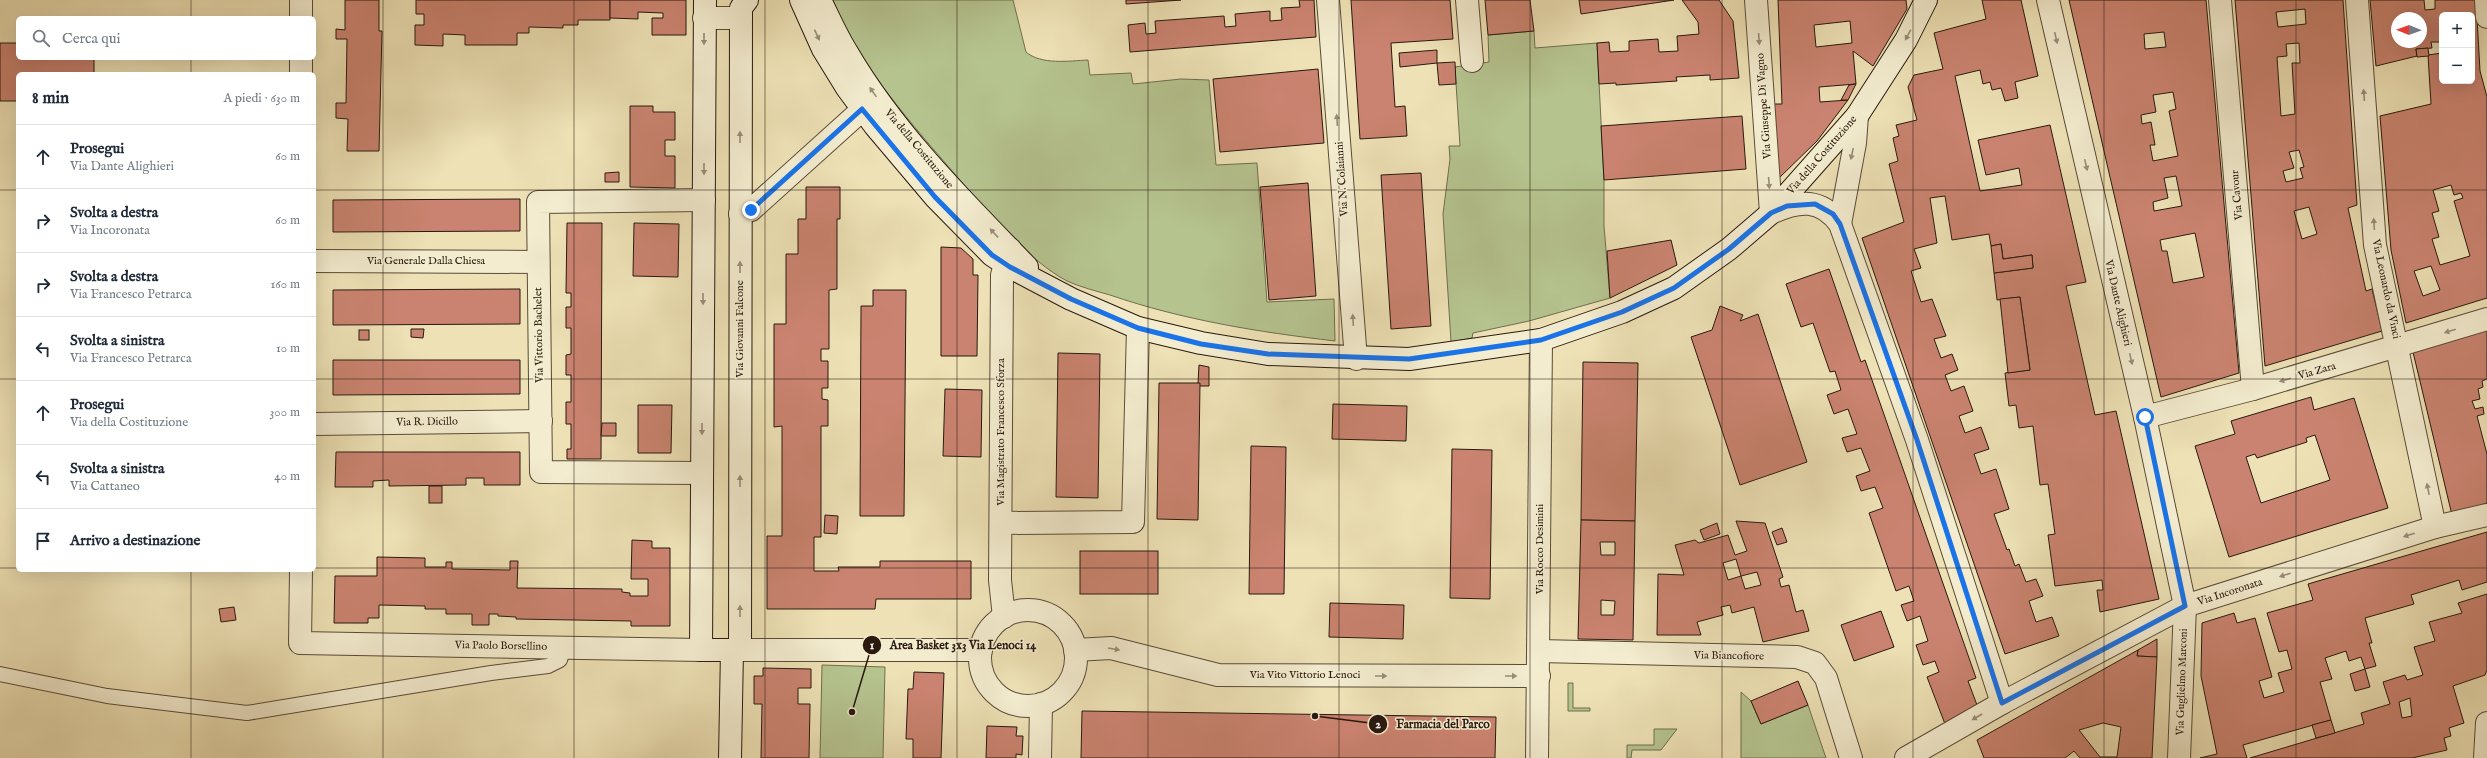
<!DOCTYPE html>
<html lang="it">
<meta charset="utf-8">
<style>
body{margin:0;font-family:"IM FELL English",serif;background:#f6f6f7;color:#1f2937}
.controls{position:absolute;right:12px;top:12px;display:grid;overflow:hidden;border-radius:6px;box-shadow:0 4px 16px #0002}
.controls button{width:36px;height:36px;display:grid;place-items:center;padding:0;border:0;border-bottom:1px solid #e0e1e3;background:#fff;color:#1f2937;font:20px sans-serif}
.compass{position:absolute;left:2391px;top:12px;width:36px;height:36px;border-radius:50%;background:#fff;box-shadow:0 4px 16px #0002;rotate:271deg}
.stop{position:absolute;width:12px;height:12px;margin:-9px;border:3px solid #1a73e8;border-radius:50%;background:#fff}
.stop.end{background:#1a73e8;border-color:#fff;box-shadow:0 1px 4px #0008}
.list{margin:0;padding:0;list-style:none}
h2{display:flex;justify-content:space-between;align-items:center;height:52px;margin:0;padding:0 16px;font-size:17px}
h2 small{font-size:13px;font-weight:400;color:#747a83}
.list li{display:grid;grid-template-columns:26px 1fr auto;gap:12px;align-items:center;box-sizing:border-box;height:64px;padding:0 16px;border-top:1px solid #e0e1e3}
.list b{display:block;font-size:15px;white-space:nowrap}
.list p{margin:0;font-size:13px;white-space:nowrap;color:#747a83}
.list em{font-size:13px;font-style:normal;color:#747a83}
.icon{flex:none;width:22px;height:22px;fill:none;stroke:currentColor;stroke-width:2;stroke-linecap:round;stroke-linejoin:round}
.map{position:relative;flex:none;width:2487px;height:758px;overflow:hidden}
.search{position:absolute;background:#fff;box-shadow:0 4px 16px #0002;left:16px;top:16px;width:300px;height:44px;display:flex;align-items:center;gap:10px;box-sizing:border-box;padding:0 14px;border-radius:6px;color:#747a83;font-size:15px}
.panel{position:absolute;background:#fff;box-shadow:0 4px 16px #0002;left:16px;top:72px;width:300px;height:500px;border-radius:6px}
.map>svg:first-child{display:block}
</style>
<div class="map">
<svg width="2487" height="758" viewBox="0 0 2487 758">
<rect width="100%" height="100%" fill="#ede1b5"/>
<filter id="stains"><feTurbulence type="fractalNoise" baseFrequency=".005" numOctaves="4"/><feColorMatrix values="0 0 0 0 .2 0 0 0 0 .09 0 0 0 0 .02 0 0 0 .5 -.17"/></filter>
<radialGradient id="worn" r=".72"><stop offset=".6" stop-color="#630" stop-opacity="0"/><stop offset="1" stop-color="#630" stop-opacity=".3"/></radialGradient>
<g fill="#b5c38f" stroke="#6f6e4f">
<path d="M831,0H1013L1026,52C1041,65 1069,61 1088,60L1090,75L1131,73L1133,84L1181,79L1209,80L1216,165L1257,163L1267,302L1334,299L1335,341C1258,332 1183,320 1110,295C1096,291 1080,287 1067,281C1030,262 986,210 959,179C911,123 861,68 831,0Z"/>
<polygon points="1534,31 1535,48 1597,43 1604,180 1604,226 1610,298 1529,321 1473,333 1472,338 1451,342 1443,214 1450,159 1449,146 1460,146 1455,67 1489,62 1488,35"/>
<polygon points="822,665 885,667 883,758 820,758"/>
<polygon points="1568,683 1573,683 1573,708 1590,708 1590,711 1568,711"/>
<polygon points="1741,692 1751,701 1761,724 1808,705 1826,758 1741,758"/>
<polygon points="1654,729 1677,729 1661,750 1632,750 1631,758 1627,758 1627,745 1654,745"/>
</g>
<g fill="#ca8370" stroke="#29190f" fill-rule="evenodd">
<polygon points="345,0 379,0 379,31 382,31 379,151 347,151 348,119 336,118 336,103 346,103 347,39 336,39 336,29 345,30"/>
<polygon points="416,0 610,0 610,20 578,20 578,25 563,25 563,28 529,27 529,33 517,33 517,45 465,45 465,35 443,34 443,46 415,45 415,25 424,25 424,14 416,14"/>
<polygon points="610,0 686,0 686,35 652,35 652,18 663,18 663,13 638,12 638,19 610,18"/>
<polygon points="1126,0 1181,0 1126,4"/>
<polygon points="1299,0 1314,0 1316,37 1130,52 1128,25 1145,23 1146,34 1156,33 1155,21 1224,16 1225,27 1236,26 1235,14 1270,11 1270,21 1282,20 1281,8 1300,7"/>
<polygon points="1351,0 1450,0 1453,39 1391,43 1395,107 1405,106 1407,136 1360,139"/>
<polygon points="1485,0 1530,0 1534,31 1488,35"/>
<polygon points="1579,0 1674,0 1581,14"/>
<polygon points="1682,0 1719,0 1733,21 1739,78 1710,80 1710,75 1676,77 1677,81 1616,85 1616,83 1599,84 1597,43 1609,42 1610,52 1629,51 1629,41 1658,39 1659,52 1678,51 1677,36 1699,34 1698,22"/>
<path d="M1778,0H1906L1907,9L1873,66L1853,51L1856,84L1819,87L1820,102L1848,100L1817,141L1778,179L1772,104H1782ZM1850,21L1852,43L1816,47L1814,25Z"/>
<polygon points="1982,0 2021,0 2038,76 2015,82 2018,98 2005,101 2001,88 1992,90 1990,82 1983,84 1980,70 1955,76 1980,191 2022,185 2019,168 1986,175 1978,140 2050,125 2086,282 2066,286 2095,415 2116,411 2159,599 2100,612 2097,590 2103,590 2102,580 2055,586 2048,535 2055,534 2048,484 2040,485 2033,426 2019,428 2016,405 2009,406 2005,373 2030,370 2020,297 1997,300 1994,273 2033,268 2032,255 2003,259 2001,244 1991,246 1989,234 1952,240 1945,196 1930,198 1937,243 1914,249 1921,268 1911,271 1921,302 1932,299 1946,336 1934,339 1941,358 1952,354 1958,370 1945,375 1951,391 1964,386 1973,411 1959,416 1965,433 1981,427 1989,449 1974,454 1981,474 1996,469 2009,509 1994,514 2007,550 2009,549 2015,566 2019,564 2026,582 2036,579 2043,596 2029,601 2036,622 2052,617 2059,636 2005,654 1862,238 1904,222 1889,164 1898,161 1893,138 1899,136 1896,125 1917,120 1908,87 1914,75 1943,69 1934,33 1986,19"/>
<path d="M2069,0H2206L2239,373L2161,397ZM2164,32L2166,47L2145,49L2144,34ZM2173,92L2176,109L2169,111L2178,156L2153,161L2150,145H2155L2151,122L2142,124L2141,115L2156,112L2153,95ZM2176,176L2182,206L2154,211L2153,202L2168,198L2164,178ZM2195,233L2204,277L2173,283L2167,251H2162L2160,240Z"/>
<path d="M2235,0H2343L2357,205L2348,208L2366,291L2372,289L2382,331L2265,366ZM2305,9L2306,24L2278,27L2276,12ZM2299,43L2300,63H2292L2295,114L2281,116L2277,57L2287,56L2286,44ZM2299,150L2304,167L2300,168L2303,178L2286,182L2283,171L2294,168L2289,152ZM2309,207L2317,234L2302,239L2294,211Z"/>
<path d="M2370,0H2424L2425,10L2435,9V0H2476L2480,71L2487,97V298L2406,323L2391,250L2380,116L2431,104L2428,55L2442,53V81H2472V15H2442V42H2431L2432,48L2416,49L2417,56L2376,66ZM2397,18H2421V42H2397ZM2451,185L2454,195L2461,193L2463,198L2454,201L2470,256L2440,265L2432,239L2439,237L2432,213L2439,211L2433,190ZM2431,266L2440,290L2423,296L2414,271Z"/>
<polygon points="0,43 18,43 18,58 94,58 94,74 18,74 18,101 0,101"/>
<polygon points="2428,48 2429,56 2417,57 2416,49"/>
<polygon points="1437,50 1437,63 1400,67 1399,53"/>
<polygon points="1455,62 1456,84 1439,85 1437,63"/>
<polygon points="1318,69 1324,143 1220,152 1213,79"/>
<polygon points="1856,84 1848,100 1841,100 1849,85"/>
<polygon points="630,106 653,106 653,112 675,112 675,140 665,140 665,156 675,156 675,188 630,187"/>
<polygon points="1742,116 1746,169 1604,180 1601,126"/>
<polygon points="619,172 619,182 605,182 605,173"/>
<polygon points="1421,173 1431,326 1391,329 1381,175"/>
<polygon points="1308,183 1316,296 1269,300 1260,187"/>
<polygon points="806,187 840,187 840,219 837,219 837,289 829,290 829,349 821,349 821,361 828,361 828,388 822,388 822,399 828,400 828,426 821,426 821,537 814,537 814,571 839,571 838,567 880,567 880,561 971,561 971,599 876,599 875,609 767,609 767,536 782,536 782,426 774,427 774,324 786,324 786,254 798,254 798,219 806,219"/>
<polygon points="520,199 520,231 333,232 333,200"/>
<polygon points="567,223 602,223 601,459 567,459 567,449 571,449 571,424 566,424 566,402 571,402 571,375 566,375 566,355 571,354 571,328 566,328 566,307 571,307 571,293 566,293"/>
<polygon points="634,223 679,224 678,277 633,276"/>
<polygon points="1671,240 1677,265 1610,298 1607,251"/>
<polygon points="2001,244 2003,259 2032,255 2033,268 1994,273 1991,246"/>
<polygon points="941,247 961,248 973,259 973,275 978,275 977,356 941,356"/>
<polygon points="1829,269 1861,362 1865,360 1976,678 1968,681 1977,705 1945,724 1927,677 1939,672 1935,661 1923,665 1916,645 1928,641 1920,616 1907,621 1901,605 1914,601 1909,586 1896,591 1869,513 1883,508 1875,487 1861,491 1856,476 1870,471 1861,448 1847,452 1842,438 1857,434 1848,409 1834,414 1827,395 1841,390 1835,371 1830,372 1813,323 1801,327 1786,284"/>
<polygon points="520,289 520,324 333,325 333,290"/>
<polygon points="873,290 906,290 904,516 860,516 861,306 873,306"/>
<polygon points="2020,297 2030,370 2008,373 2000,299"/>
<polygon points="1720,306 1743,315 1740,321 1758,314 1807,462 1740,485 1691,337 1712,330"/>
<polygon points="411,329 424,329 423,338 411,337"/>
<polygon points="2487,329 2487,379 2482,381 2483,387 2478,389 2480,399 2472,401 2475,409 2483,407 2484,414 2477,416 2487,454 2487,503 2452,515 2413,352"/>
<rect x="359" y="330" width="10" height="10"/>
<polygon points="1058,353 1100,354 1098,498 1056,497"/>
<polygon points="333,360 520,360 520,394 333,395"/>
<polygon points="1583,362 1638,363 1635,521 1581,520"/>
<polygon points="1199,365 1209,367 1209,386 1200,386 1198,383"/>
<polygon points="1159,383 1200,383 1198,520 1157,519"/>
<polygon points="945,389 982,390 981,457 943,456"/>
<path d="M2311,397L2314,410L2354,398L2388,508L2229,557L2195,446L2235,434L2231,421ZM2315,435L2330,480L2261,503L2246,457L2255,454L2257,458L2307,442L2306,438Z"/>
<polygon points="1333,404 1407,406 1406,441 1332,439"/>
<polygon points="638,405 672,405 671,453 638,453"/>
<polygon points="602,423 616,423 616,436 601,436"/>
<polygon points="1251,446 1286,447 1284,594 1249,594"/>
<polygon points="1452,449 1492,450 1490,599 1450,598"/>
<polygon points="336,452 520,452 520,485 484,485 484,478 466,478 466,485 389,486 389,480 373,481 373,487 335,487"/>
<rect x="429" y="486" width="13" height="17"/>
<polygon points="825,515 838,516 837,534 824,533"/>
<path d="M1581,520L1635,521L1633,640L1578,639ZM1600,542H1615V555H1601ZM1601,600L1615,601L1614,615H1601Z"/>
<path d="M1736,521L1765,523L1783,577L1779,579L1781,587L1789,585L1796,612L1803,610L1809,631L1763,642L1754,607L1732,613L1730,605L1721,607L1723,615L1697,622L1701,635H1657L1658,574L1684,575L1675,545L1695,540L1699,543L1728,535L1735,555L1747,551ZM1736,559L1741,576L1728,580L1723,563ZM1757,572L1761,585L1745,589L1741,576Z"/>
<polygon points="1717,523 1720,534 1704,540 1700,530"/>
<polygon points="1782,528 1787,542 1777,545 1772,532"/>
<polygon points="2487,532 2487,582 2462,590 2459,580 2411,595 2414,604 2365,618 2372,643 2369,643 2376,666 2365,669 2361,657 2349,661 2346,651 2325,658 2332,679 2320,682 2331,720 2243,745 2247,758 2200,758 2217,754 2201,676 2202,623 2234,613 2237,623 2255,618 2272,677 2259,681 2264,698 2284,692 2278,673 2292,669 2287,650 2279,652 2267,613 2313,600 2308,584"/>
<polygon points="632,540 652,541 652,548 670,548 670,626 631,626 631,621 516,619 516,617 498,616 498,614 489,614 489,625 472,625 472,614 446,614 446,609 425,609 425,606 379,605 379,618 368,618 368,623 334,623 335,576 377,576 377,557 425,558 425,567 446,567 446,562 452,562 452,569 510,570 510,561 518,561 517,588 622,589 622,592 630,593 630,596 648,596 648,579 631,579"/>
<rect x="1080" y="551" width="78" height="43"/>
<path d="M2487,594V670L2485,675L2453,686L2464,723L2449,728L2451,736L2444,738L2447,750L2412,758H2250L2364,724L2361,713L2390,704L2383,682L2405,675L2407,680L2423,675L2414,647L2435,641L2429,622L2462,613L2458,603ZM2410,698L2412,716L2402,718L2399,702Z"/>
<polygon points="1330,603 1404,605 1403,639 1329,637"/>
<polygon points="234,607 236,620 221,622 219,609"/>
<polygon points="1881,611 1894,647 1854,661 1841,625"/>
<polygon points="2157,639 2157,657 2137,656 2138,650"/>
<path d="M2138,650L2137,656L2157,657L2152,758H2080L2074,751L2065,758H1984L1977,740ZM2103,723L2121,727L2117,757H2100L2079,730Z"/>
<polygon points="763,668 811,669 811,688 798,688 798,704 810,704 809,758 761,758 762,704 754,704 754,676 763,676"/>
<polygon points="2365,669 2370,687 2355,691 2350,674"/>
<polygon points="914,672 944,673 941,758 913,758 913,739 906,739 908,689 913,689"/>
<polygon points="1798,681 1808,705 1761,724 1751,701"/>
<polygon points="1082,711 1496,717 1495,758 1081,758"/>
<polygon points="2331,720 2335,733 2316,738 2312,725"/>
<polygon points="987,726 1017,727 1016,736 1023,736 1022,755 1016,754 1016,758 986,758"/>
</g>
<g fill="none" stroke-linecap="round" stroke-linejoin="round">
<g stroke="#5a4b38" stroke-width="16">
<polyline id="lane" points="0,674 107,696 247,713 491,673 548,666 560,660 564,647"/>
</g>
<g stroke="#5a4b38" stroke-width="24">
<g id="street">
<polyline points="301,0 301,18"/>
<polyline points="1328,0 1356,359"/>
<polyline points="1467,0 1472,61"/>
<path d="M1756,0L1771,213C1799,200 1821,198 1840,224L1917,440L2002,703"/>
<polyline points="2048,0 2145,417 2185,606 2179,758"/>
<polyline points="2220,0 2253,389"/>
<polyline points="2357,0 2375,245 2435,527"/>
<polyline points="2486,0 2487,17"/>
<polyline points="704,18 741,18"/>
<polyline points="301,58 301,74"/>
<polyline points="740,214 751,210 863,109"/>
<polyline points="1840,224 1855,143 1857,116"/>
<polyline points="314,261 538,262"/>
<polyline points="2145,417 2253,389 2487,319"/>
<polyline points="314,424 541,421"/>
<polyline points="702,473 541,472 538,202 704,200"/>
<polyline points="1001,523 1133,522 1138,328"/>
<polyline points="301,570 300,643 701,650"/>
<circle cx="1028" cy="658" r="48"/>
<polyline points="1004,617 1000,580 1002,275 1010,249"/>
<polyline points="740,650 981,650"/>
<polyline points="1075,650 1111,648 1218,675 1539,676"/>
<polyline points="1539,651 1797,657 1815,663 1826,678 1851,758"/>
<polyline points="1040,758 1041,704"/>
<polyline points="1537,758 1541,340"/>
<polyline points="1906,758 2002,703 2185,606 2435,527 2487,515"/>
<polyline points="2485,758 2487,723"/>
</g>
</g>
<g stroke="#29190f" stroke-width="24">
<g id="secondary">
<polyline points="705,0 701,650 740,650 741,8 747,0"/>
<polyline points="801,0 823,49 847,88 875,126 935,197 992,255 1010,267 1071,299 1138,328 1201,343 1268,354 1409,359 1541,340 1622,312 1674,288 1729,249 1771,213 1857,116 1906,40 1926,0"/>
<path d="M820,0C829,18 837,37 848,54C895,134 963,201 1027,267"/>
<polyline points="730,758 732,650"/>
</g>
</g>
<use href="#lane" stroke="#f3eccf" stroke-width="14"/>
<use href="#street" stroke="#f3eccf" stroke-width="22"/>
<use href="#secondary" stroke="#f3eccf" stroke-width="22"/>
</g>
<defs><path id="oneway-solid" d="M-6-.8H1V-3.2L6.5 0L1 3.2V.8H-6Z"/></defs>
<g fill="#988d79">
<use href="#oneway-solid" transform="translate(817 35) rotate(65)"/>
<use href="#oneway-solid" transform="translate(1908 35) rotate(118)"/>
<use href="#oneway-solid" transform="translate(2056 38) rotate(77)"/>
<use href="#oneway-solid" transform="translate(704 39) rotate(90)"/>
<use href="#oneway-solid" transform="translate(1759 39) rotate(86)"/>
<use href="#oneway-solid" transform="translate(873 92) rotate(-125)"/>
<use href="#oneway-solid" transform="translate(2364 95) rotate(-94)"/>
<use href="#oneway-solid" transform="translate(1337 120) rotate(-94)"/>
<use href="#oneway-solid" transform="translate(740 137) rotate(-90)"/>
<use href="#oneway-solid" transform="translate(1852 154) rotate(102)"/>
<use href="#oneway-solid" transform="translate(2086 165) rotate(77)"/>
<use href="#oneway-solid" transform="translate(704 169) rotate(90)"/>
<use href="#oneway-solid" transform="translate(1769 183) rotate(86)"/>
<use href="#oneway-solid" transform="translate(2374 224) rotate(-94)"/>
<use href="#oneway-solid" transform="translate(994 233) rotate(-133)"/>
<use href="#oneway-solid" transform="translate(740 267) rotate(-90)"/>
<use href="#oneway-solid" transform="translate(703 299) rotate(90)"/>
<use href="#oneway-solid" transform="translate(1353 320) rotate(-94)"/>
<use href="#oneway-solid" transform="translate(2450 331) rotate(163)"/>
<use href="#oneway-solid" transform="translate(2131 359) rotate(77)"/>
<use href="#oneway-solid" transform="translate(2285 380) rotate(164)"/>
<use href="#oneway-solid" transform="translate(702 429) rotate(90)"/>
<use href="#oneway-solid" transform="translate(740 481) rotate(-90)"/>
<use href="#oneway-solid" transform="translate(2428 489) rotate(-101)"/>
<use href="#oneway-solid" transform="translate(2409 535) rotate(162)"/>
<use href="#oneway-solid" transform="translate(2285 575) rotate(162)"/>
<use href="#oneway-solid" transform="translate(740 611) rotate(-90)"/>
<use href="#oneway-solid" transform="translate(1114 649) rotate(10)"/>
<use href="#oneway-solid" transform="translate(1381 676)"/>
<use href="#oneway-solid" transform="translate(1511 676)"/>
<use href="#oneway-solid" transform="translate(1977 717) rotate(150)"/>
</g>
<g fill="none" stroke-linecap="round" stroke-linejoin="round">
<polyline stroke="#1a73e8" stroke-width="5" points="751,210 862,109 935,197 992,255 1010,267 1071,299 1138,328 1201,344 1268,354 1409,359 1541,340 1622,312 1674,288 1729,249 1771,213 1787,206 1815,204 1833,214 1840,224 1917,440 2002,703 2185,606 2145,417"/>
</g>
<path fill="none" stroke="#29190f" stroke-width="1" stroke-opacity="0.55" d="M191,0V18M383,0V758M574,0V758M765,0V758M957,0V758M1148,0V758M1339,0V758M1530,0V758M1722,0V758M1913,0V758M2104,0V758M2296,0V758M191,58V74M0,190H18M314,190H2487M0,379H18M314,379H2487M0,568H18M314,568H2487M191,570V758"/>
<g text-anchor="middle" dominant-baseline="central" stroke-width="3" stroke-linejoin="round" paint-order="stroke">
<g font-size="11" fill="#29190f" stroke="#f3eccf">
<text transform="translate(1764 106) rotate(-94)">Via Giuseppe Di Vagno</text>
<text transform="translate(919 149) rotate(50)">Via della Costituzione</text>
<text transform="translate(1822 155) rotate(-49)">Via della Costituzione</text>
<text transform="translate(1342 179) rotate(-94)">Via N. Colaianni</text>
<text transform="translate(2237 195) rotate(-95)">Via Cavour</text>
<text x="426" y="261">Via Generale Dalla Chiesa</text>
<text transform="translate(2386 289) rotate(78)">Via Leonardo da Vinci</text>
<text transform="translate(2118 303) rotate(77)">Via Dante Alighieri</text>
<text transform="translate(740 329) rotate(-90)">Via Giovanni Falcone</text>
<text transform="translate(539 335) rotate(-91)">Via Vittorio Bachelet</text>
<text transform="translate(2317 371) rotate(-16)">Via Zara</text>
<text transform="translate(427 422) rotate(-1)">Via R. Dicillo</text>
<text transform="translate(1001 432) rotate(-90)">Via Magistrato Francesco Sforza</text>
<text transform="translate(1540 549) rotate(-90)">Via Rocco Desimini</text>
<text transform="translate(2230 592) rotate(-18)">Via Incoronata</text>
<text transform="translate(501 646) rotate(1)">Via Paolo Borsellino</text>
<text transform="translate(1729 656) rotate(1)">Via Biancofiore</text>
<text x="1305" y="675">Via Vito Vittorio Lenoci</text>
<text transform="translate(2182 682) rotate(-88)">Via Guglielmo Marconi</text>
</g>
</g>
<path fill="none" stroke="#29190f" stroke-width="1.5" d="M852 712L872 645M1315 716L1378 724"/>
<g fill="#29190f" stroke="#f3eccf" stroke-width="1.5">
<circle cx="852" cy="712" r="4"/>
<circle cx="1315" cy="716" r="4"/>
<circle cx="872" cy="645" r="10"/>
<circle cx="1378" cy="724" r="10"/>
</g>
<g font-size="12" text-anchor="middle" font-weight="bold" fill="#fff">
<text x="872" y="649">1</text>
<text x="1378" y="728">2</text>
</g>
<g font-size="12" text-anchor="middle" font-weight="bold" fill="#29190f" stroke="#f3eccf" stroke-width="3" stroke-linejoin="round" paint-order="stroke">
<text x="963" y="649">Area Basket 3x3 Via Lenoci 14</text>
<text x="1443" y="728">Farmacia del Parco</text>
</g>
<rect width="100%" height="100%" filter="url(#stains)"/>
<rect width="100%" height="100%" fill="url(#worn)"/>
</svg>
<div class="controls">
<button>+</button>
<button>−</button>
</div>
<svg class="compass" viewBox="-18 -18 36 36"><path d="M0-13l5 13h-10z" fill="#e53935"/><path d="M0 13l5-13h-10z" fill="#747a83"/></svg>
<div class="stop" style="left:2145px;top:417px"></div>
<div class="stop end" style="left:751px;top:210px"></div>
<div class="search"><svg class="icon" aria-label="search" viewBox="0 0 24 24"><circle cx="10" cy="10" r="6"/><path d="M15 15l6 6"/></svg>Cerca qui</div>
<section class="panel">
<h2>8 min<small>A piedi · 630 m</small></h2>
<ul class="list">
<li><svg class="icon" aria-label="ahead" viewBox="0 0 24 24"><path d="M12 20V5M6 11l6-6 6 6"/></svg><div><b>Prosegui</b><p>Via Dante Alighieri</p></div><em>60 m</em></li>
<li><svg class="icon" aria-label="right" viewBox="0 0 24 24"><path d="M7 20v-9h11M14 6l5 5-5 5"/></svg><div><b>Svolta a destra</b><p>Via Incoronata</p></div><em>60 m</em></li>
<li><svg class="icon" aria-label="right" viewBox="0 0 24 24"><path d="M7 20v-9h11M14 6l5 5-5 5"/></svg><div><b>Svolta a destra</b><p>Via Francesco Petrarca</p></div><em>160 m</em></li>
<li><svg class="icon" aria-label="left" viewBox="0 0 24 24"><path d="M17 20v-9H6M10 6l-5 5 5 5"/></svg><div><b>Svolta a sinistra</b><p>Via Francesco Petrarca</p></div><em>10 m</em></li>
<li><svg class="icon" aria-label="ahead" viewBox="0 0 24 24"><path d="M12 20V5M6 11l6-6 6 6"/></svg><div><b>Prosegui</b><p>Via della Costituzione</p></div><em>300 m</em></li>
<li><svg class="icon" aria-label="left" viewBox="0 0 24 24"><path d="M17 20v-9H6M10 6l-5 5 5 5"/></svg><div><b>Svolta a sinistra</b><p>Via Cattaneo</p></div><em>40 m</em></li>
<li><svg class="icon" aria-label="arrive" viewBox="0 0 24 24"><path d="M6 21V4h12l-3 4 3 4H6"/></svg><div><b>Arrivo a destinazione</b></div></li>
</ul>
</section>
</div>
